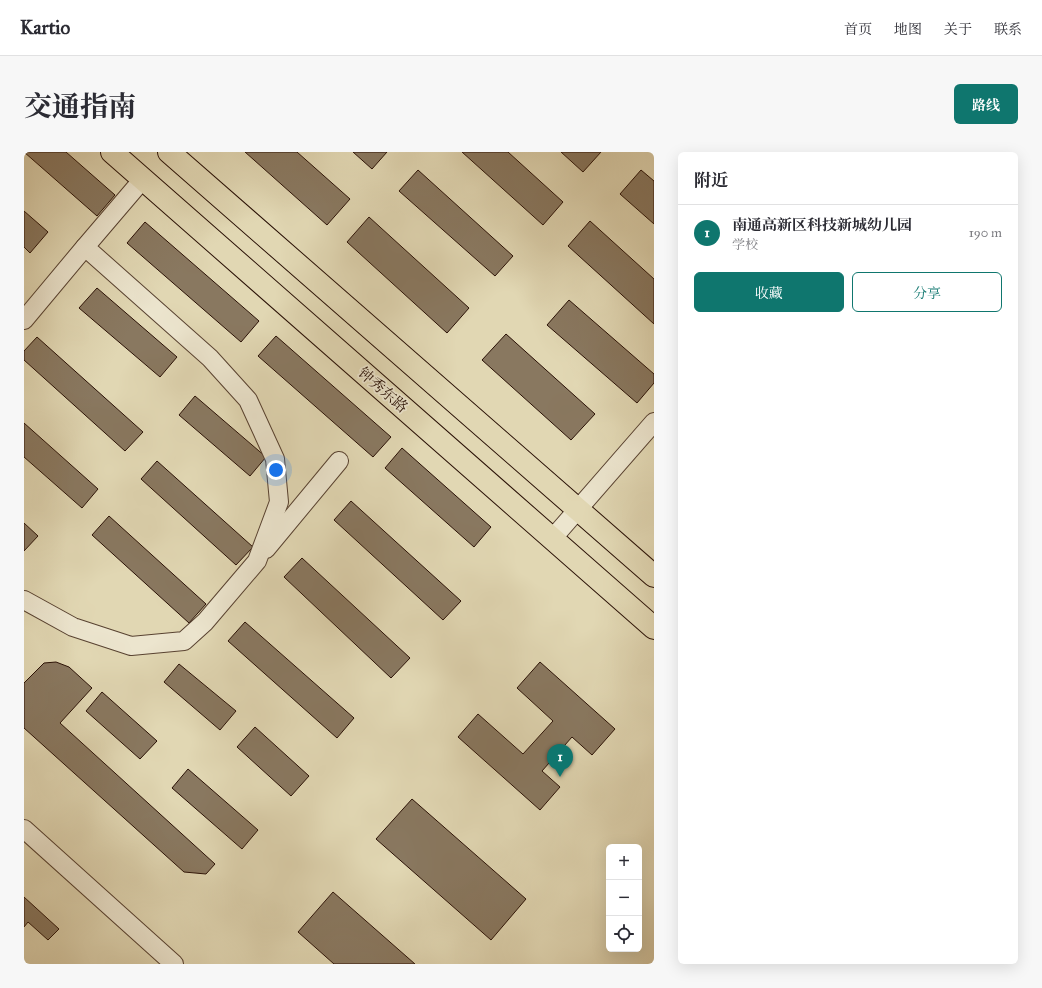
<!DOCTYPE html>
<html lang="zh">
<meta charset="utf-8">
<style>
body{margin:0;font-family:"IM FELL Great Primer","Noto Serif SC",serif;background:#f7f7f7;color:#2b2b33}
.controls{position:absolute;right:12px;bottom:12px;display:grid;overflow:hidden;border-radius:6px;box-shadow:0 4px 16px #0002}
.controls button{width:36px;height:36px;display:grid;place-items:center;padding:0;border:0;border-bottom:1px solid #e1e1e2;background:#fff;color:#2b2b33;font:20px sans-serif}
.you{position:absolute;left:252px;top:318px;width:14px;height:14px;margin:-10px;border:3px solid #fff;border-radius:50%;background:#1a73e8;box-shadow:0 0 0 6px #1a73e833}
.badge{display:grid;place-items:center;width:26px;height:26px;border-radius:50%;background:#0f766e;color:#fff;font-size:13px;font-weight:700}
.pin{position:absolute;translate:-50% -33px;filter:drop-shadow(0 1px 2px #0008)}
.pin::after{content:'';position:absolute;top:21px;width:14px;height:12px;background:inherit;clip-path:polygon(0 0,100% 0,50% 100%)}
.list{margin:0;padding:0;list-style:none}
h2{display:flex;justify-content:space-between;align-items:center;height:52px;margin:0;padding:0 16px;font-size:17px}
h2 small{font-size:13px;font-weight:400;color:#7c7c81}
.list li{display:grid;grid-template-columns:26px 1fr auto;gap:12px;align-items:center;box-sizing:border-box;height:56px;padding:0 16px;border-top:1px solid #e1e1e2}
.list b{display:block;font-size:15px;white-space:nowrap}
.list p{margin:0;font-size:13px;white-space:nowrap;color:#7c7c81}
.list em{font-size:13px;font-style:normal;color:#7c7c81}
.actions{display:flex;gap:8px;padding:12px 16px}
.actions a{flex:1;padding:9px 0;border:1px solid #0f766e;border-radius:6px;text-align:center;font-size:14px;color:#0f766e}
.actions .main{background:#0f766e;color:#fff}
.icon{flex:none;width:22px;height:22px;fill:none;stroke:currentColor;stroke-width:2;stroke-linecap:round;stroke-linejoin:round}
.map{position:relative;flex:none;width:630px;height:812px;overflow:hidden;border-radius:6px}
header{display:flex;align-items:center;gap:24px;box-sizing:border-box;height:56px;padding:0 20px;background:#fff;border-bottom:1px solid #e1e1e2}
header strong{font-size:19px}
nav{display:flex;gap:22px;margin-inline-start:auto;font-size:14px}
.intro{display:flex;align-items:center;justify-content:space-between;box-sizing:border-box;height:96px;padding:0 24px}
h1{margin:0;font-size:28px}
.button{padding:10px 18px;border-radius:6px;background:#0f766e;color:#fff;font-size:14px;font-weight:700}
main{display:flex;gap:24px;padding:0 24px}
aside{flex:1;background:#fff;border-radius:6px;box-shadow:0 4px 16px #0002}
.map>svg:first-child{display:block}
</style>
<header>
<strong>Kartio</strong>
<nav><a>首页</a><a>地图</a><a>关于</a><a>联系</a></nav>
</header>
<div class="intro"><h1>交通指南</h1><a class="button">路线</a></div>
<main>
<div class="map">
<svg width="630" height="812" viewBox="0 0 630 812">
<rect width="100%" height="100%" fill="#e1d7b3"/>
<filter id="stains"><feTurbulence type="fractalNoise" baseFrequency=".005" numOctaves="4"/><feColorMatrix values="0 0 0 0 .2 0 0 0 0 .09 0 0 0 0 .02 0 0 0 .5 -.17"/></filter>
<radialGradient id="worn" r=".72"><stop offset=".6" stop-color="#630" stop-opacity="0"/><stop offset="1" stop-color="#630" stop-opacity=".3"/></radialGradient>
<g fill="#897860" stroke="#2a1106">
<polygon points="0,0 42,0 91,43 73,64"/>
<polygon points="221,0 273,0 326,47 303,73"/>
<polygon points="329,0 363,0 348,17"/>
<polygon points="438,0 484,0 539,50 519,73"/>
<polygon points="537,0 577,0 559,20"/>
<polygon points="394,18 489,104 471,124 375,39"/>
<polygon points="617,18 630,29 630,72 596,42"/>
<polygon points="0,59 24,80 6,101 0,95"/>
<polygon points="345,65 445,156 423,181 323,90"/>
<polygon points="566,69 630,127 630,172 544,94"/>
<polygon points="121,70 235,169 217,190 103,91"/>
<polygon points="73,136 153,205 136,225 55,156"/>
<polygon points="545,148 630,222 630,231 613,251 523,173"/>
<polygon points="482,182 571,262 547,288 458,208"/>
<polygon points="252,184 367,285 349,305 234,204"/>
<polygon points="13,185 119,280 101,299 0,208 0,199"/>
<polygon points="171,244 242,305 226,324 155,263"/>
<polygon points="0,271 74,337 58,356 0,305"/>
<polygon points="378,296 467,375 450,395 361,316"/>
<polygon points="133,309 229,395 212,413 117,327"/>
<polygon points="327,349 437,449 419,468 310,368"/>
<polygon points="85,364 182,452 165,471 68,383"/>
<polygon points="0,371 14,384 0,399"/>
<polygon points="278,406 386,506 367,526 260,425"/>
<polygon points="221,470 330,566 313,586 204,489"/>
<polygon points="32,510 45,515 68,536 36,571 191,712 182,722 160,720 0,576 0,531 20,511"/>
<polygon points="516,510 591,577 568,603 548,585 518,619 536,635 516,658 434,585 454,562 499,602 529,569 493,536"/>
<polygon points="155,512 212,559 196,578 140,530"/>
<polygon points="78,540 133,589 116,607 62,559"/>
<polygon points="231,575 285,624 267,644 213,595"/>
<polygon points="164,617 234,678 218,697 148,636"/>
<polygon points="388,647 502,747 467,788 352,687"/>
<polygon points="309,740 391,812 310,812 274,780"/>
<polygon points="0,745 35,777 24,788 4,770 0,775"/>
</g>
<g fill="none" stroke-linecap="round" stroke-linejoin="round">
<g stroke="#584231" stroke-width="20">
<g id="minor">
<polyline points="0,168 61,95"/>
<polyline points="528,387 630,270"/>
<polyline points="242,397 315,309"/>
<polyline points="0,448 49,475 107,494 160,489 181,470 233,409 255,350 251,307 224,248 186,206 61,95 119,27"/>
<polyline points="0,677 150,812"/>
</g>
</g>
<g stroke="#2a1106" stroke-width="24">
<g id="major">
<polyline points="88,0 630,476"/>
<polyline points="145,0 630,424"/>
</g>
</g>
<use href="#minor" stroke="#ece5ce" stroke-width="18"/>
<use href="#major" stroke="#e1d7b3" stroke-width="22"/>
</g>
<g text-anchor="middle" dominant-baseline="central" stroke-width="3.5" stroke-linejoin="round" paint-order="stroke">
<g font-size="15" fill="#2a1106" stroke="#ece5ce">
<text transform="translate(359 238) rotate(41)">钟秀东路</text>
</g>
</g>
<rect width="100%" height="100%" filter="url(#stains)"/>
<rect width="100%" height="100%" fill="url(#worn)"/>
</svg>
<div class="controls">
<button>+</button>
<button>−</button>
<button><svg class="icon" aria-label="locate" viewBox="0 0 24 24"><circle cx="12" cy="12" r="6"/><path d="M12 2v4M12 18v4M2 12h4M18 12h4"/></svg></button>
</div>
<div class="you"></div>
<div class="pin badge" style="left:536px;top:625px">1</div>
</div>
<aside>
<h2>附近<small></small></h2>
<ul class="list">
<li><span class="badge">1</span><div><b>南通高新区科技新城幼儿园</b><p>学校</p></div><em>190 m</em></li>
</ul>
<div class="actions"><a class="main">收藏</a><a>分享</a></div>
</aside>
</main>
